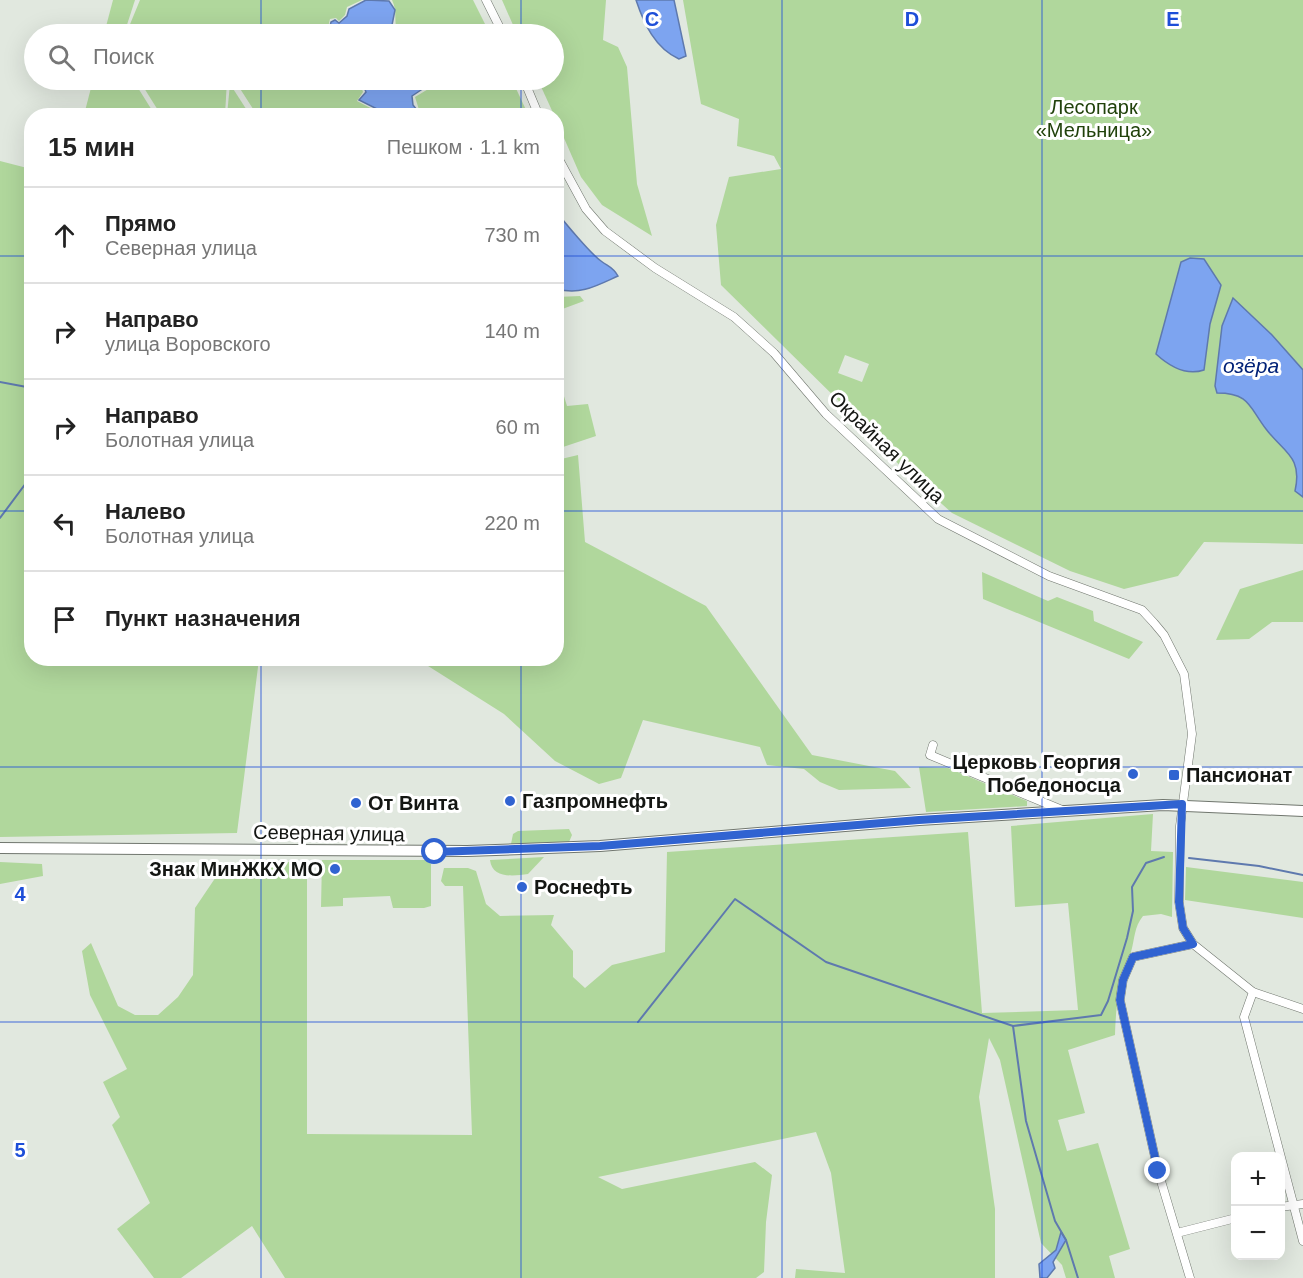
<!DOCTYPE html>
<html lang="ru">
<meta charset="utf-8">
<style>
body{margin:0;font-family:Arial,sans-serif;background:#f6f6f6;color:#222}
.controls{position:absolute;right:18px;bottom:18px;display:grid;overflow:hidden;border-radius:12px;box-shadow:0 6px 24px #0002}
.controls button{width:54px;height:54px;display:grid;place-items:center;padding:0;border:0;border-bottom:2px solid #e0e0e0;background:#fff;color:#222;font:30px sans-serif}
.stop{position:absolute;width:18px;height:18px;margin:-14px;border:4px solid #3063d1;border-radius:50%;background:#fff}
.stop.end{background:#3063d1;border-color:#fff;box-shadow:0 2px 6px #0008}
.list{margin:0;padding:0;list-style:none}
h2{display:flex;justify-content:space-between;align-items:center;height:78px;margin:0;padding:0 24px;font-size:26px}
h2 small{font-size:20px;font-weight:400;color:#767676}
.list li{display:grid;grid-template-columns:39px 1fr auto;gap:18px;align-items:center;box-sizing:border-box;height:96px;padding:0 24px;border-top:2px solid #e0e0e0}
.list b{display:block;font-size:22px;white-space:nowrap}
.list p{margin:0;font-size:20px;white-space:nowrap;color:#767676}
.list em{font-size:20px;font-style:normal;color:#767676}
.icon{flex:none;width:33px;height:33px;fill:none;stroke:currentColor;stroke-width:2;stroke-linecap:round;stroke-linejoin:round}
.map{position:relative;flex:none;width:1303px;height:1278px;overflow:hidden}
.search{position:absolute;background:#fff;box-shadow:0 6px 24px #0002;left:24px;top:24px;width:540px;height:66px;display:flex;align-items:center;gap:15px;box-sizing:border-box;padding:0 21px;border-radius:33px;color:#767676;font-size:22px}
.panel{position:absolute;background:#fff;box-shadow:0 6px 24px #0002;left:24px;top:108px;width:540px;height:558px;border-radius:24px}
.map>svg:first-child{display:block}
</style>
<div class="map">
<svg width="1303" height="1278" viewBox="0 0 1303 1278">
<rect width="100%" height="100%" fill="#e1e8df"/>
<g fill="#b0d79c" fill-rule="evenodd">
<polygon points="113,0 135,0 124,34 104,34"/>
<polygon points="140,0 362,0 347,7 345,15 339,21 336,18 330,19 327,31 332,34 126,34"/>
<path d="M392,0H473L490,34H398C393,22 398,12 392,0Z"/>
<polygon points="502,0 606,0 603,40 618,47 627,67 637,184 652,236 602,205 581,177 557,122 556,116 554,115 538,80 554,80 554,34 517,34"/>
<path d="M683,0H1303V544L1204,542L1178,576L1124,589L1070,571L952,513L905,471L846,408L721,285L716,225L729,177L781,169L774,156L737,146L739,119L701,104ZM845,355L869,364L862,382L838,373Z"/>
<polygon points="93,80 133,80 155,115 84,115"/>
<polygon points="139,80 227,80 225,115 161,115"/>
<polygon points="230,80 359,80 363,92 357,101 384,115 257,115 237,84"/>
<polygon points="429,80 512,80 527,112 526,116 420,113 415,97 430,88"/>
<polygon points="230,84 250,115 227,115"/>
<polygon points="0,161 31,169 32,658 259,659 237,833 0,837"/>
<polygon points="580,296 584,301 557,311 561,316 557,321 557,297"/>
<polygon points="556,370 567,406 588,404 596,436 557,449"/>
<polygon points="578,455 585,542 706,606 812,755 895,771 911,788 839,790 820,782 804,769 767,765 760,747 643,720 621,778 599,784 555,761 504,714 417,659 556,658 557,460"/>
<polygon points="1303,570 1303,622 1272,622 1249,639 1216,640 1240,589"/>
<polygon points="982,572 1048,601 1057,597 1093,611 1094,621 1143,642 1129,659 983,599"/>
<polygon points="919,767 948,768 1027,801 1027,806 926,812"/>
<path d="M1153,814L1151,851L1173,852L1172,917L1161,914L1143,916C1134,927 1135,938 1131,952C1120,986 1116,999 1115,1035L1068,1050L1085,1113L1058,1120L1067,1151L1098,1143L1130,1249L1109,1256L1115,1278H1066L1062,1265L1041,1243L1000,1060L989,1038L979,1097L995,1209V1278H795L796,1269L845,1273L831,1173L816,1132L598,1177L622,1189L755,1162L772,1175L766,1222L764,1272L756,1278H285L252,1226L181,1278H154L117,1229L150,1203L112,1125L120,1117L103,1082L127,1069L90,995L82,951L91,943L118,1006L135,1015H158L178,997L193,975L195,908L226,862H307V1134L472,1135L463,886H445L441,881L444,868H468L476,871L486,904L500,916L554,915L551,925L573,951V977L585,988L612,965L665,952L667,852L968,832L982,1013L1078,1010L1068,903L1015,907L1011,826Z"/>
<polygon points="569,829 572,835 569,842 511,844 513,834 518,831"/>
<path d="M544,857L528,874C514,876 492,879 490,860Z"/>
<polygon points="322,860 425,860 431,864 431,906 424,908 393,908 390,896 343,898 343,906 321,907"/>
<polygon points="0,862 42,864 43,876 0,884"/>
<polygon points="1186,867 1303,882 1303,918 1185,900"/>
</g>
<g fill="#7da4f0" stroke="#5e79ae" stroke-width="1.5">
<polygon points="366,0 389,1 395,10 392,25 396,34 337,34 329,30 331,22 335,20 339,23 347,16 349,9"/>
<path d="M636,0H674L686,56L679,59C655,48 644,24 636,0Z"/>
<polygon points="361,80 426,80 427,86 412,96 413,105 421,115 389,115 359,100 366,92"/>
<path d="M556,211C564,222 591,254 601,261C609,267 613,267 618,276C596,286 581,295 557,289Z"/>
<path d="M1190,258L1204,259L1221,285L1210,324L1204,370C1186,376 1169,366 1156,354L1181,262Z"/>
<path d="M1233,298L1272,335L1303,370V497L1295,491C1303,456 1283,452 1266,429C1249,407 1250,393 1217,393L1215,386L1222,326Z"/>
<polygon points="1061,1232 1066,1240 1053,1262 1055,1268 1047,1278 1040,1278 1039,1264 1056,1250"/>
</g>
<g fill="none" stroke-linecap="round" stroke-linejoin="round">
<g stroke="#5e79ae" stroke-width="2">
<polyline points="0,382 32,388"/>
<polyline points="0,518 32,475"/>
<polyline points="1189,858 1259,866 1303,875"/>
<polyline points="638,1022 735,899 826,962 1013,1026"/>
<polyline points="1078,1278 1066,1240 1055,1221 1026,1121 1013,1026 1101,1015 1108,1001 1127,938 1133,911 1132,887 1146,863 1164,857"/>
</g>
<g stroke="#70766e" stroke-width="9">
<g id="minor">
<polyline points="486,0 503,34"/>
<polyline points="524,80 539,116"/>
<polyline points="556,154 586,209 605,231 655,268 734,317 774,353 826,414 938,519 1049,576 1142,610 1154,623 1164,635 1184,674 1192,734 1180,826 1179,902 1183,928 1193,944 1253,992 1303,1009"/>
<polyline points="933,745 930,755 1062,810"/>
<polyline points="1253,992 1244,1017 1303,1241"/>
<polyline points="1280,1207 1303,1204"/>
<polyline points="1177,1233 1236,1218"/>
<polyline points="1190,1278 1158,1171 1120,1000 1123,980 1133,957 1193,944"/>
</g>
</g>
<g stroke="#70766e" stroke-width="12">
<polyline id="secondary" points="0,848 467,851 600,846 919,820 1163,805 1303,811"/>
</g>
<use href="#minor" stroke="#fff" stroke-width="8"/>
<use href="#secondary" stroke="#fff" stroke-width="10"/>
</g>
<g fill="none" stroke-linecap="round" stroke-linejoin="round">
<polyline stroke="#3063d1" stroke-width="8" points="435,852 600,846 919,820 1182,804 1179,902 1183,928 1193,944 1133,957 1123,980 1120,1000 1158,1171"/>
</g>
<path fill="none" stroke="#1d4ed8" stroke-width="1.5" stroke-opacity="0.55" d="M261,0V34M521,0V34M782,0V1278M1042,0V1278M261,80V116M521,80V116M0,256H32M556,256H1303M0,511H32M556,511H1303M261,658V1278M521,658V1278M0,767H1303M0,1022H1303"/>
<g fill="#3063d1" stroke="#fff" stroke-width="2">
<circle cx="1133" cy="774" r="6"/>
<rect x="1168" y="769" width="12" height="12" rx="3"/>
<circle cx="510" cy="801" r="6"/>
<circle cx="356" cy="803" r="6"/>
<circle cx="335" cy="869" r="6"/>
<circle cx="522" cy="887" r="6"/>
</g>
<g text-anchor="middle" dominant-baseline="central" stroke-width="6" stroke-linejoin="round" paint-order="stroke">
<g font-size="20" fill="#21420b" stroke="#fff">
<text x="1094" y="107">Лесопарк<tspan x="1094" dy="23">«Мельница»</tspan></text>
</g>
<g font-size="20" fill="#141613" stroke="#fff">
<text transform="translate(887 447) rotate(44)">Окрайная улица</text>
<text transform="translate(329 833) rotate(1)">Северная улица</text>
</g>
<g font-size="20" font-weight="bold" fill="#141613" stroke="#fff" text-anchor="start">
<text x="1121" y="762" text-anchor="end">Церковь Георгия<tspan x="1121" dy="23">Победоносца</tspan></text>
<text x="1186" y="775">Пансионат</text>
<text x="522" y="801">Газпромнефть</text>
<text x="368" y="803">От Винта</text>
<text x="323" y="869" text-anchor="end">Знак МинЖКХ МО</text>
<text x="534" y="887">Роснефть</text>
</g>
<g font-size="21" font-style="italic" fill="#012177" stroke="#fff">
<text x="1251" y="365">озёра</text>
</g>
</g>
<g font-size="20" text-anchor="middle" font-weight="bold" fill="#1d4ed8" stroke="#fff" stroke-width="6" stroke-linejoin="round" paint-order="stroke">
<text x="652" y="26">C</text>
<text x="912" y="26">D</text>
<text x="1173" y="26">E</text>
<text x="20" y="901">4</text>
<text x="20" y="1157">5</text>
</g>
</svg>
<div class="controls">
<button>+</button>
<button>−</button>
</div>
<div class="stop" style="left:435px;top:852px"></div>
<div class="stop end" style="left:1158px;top:1171px"></div>
<div class="search"><svg class="icon" aria-label="search" viewBox="0 0 24 24"><circle cx="10" cy="10" r="6"/><path d="M15 15l6 6"/></svg>Поиск</div>
<section class="panel">
<h2>15 мин<small>Пешком · 1.1 km</small></h2>
<ul class="list">
<li><svg class="icon" aria-label="ahead" viewBox="0 0 24 24"><path d="M12 20V5M6 11l6-6 6 6"/></svg><div><b>Прямо</b><p>Северная улица</p></div><em>730 m</em></li>
<li><svg class="icon" aria-label="right" viewBox="0 0 24 24"><path d="M7 20v-9h11M14 6l5 5-5 5"/></svg><div><b>Направо</b><p>улица Воровского</p></div><em>140 m</em></li>
<li><svg class="icon" aria-label="right" viewBox="0 0 24 24"><path d="M7 20v-9h11M14 6l5 5-5 5"/></svg><div><b>Направо</b><p>Болотная улица</p></div><em>60 m</em></li>
<li><svg class="icon" aria-label="left" viewBox="0 0 24 24"><path d="M17 20v-9H6M10 6l-5 5 5 5"/></svg><div><b>Налево</b><p>Болотная улица</p></div><em>220 m</em></li>
<li><svg class="icon" aria-label="arrive" viewBox="0 0 24 24"><path d="M6 21V4h12l-3 4 3 4H6"/></svg><div><b>Пункт назначения</b></div></li>
</ul>
</section>
</div>
